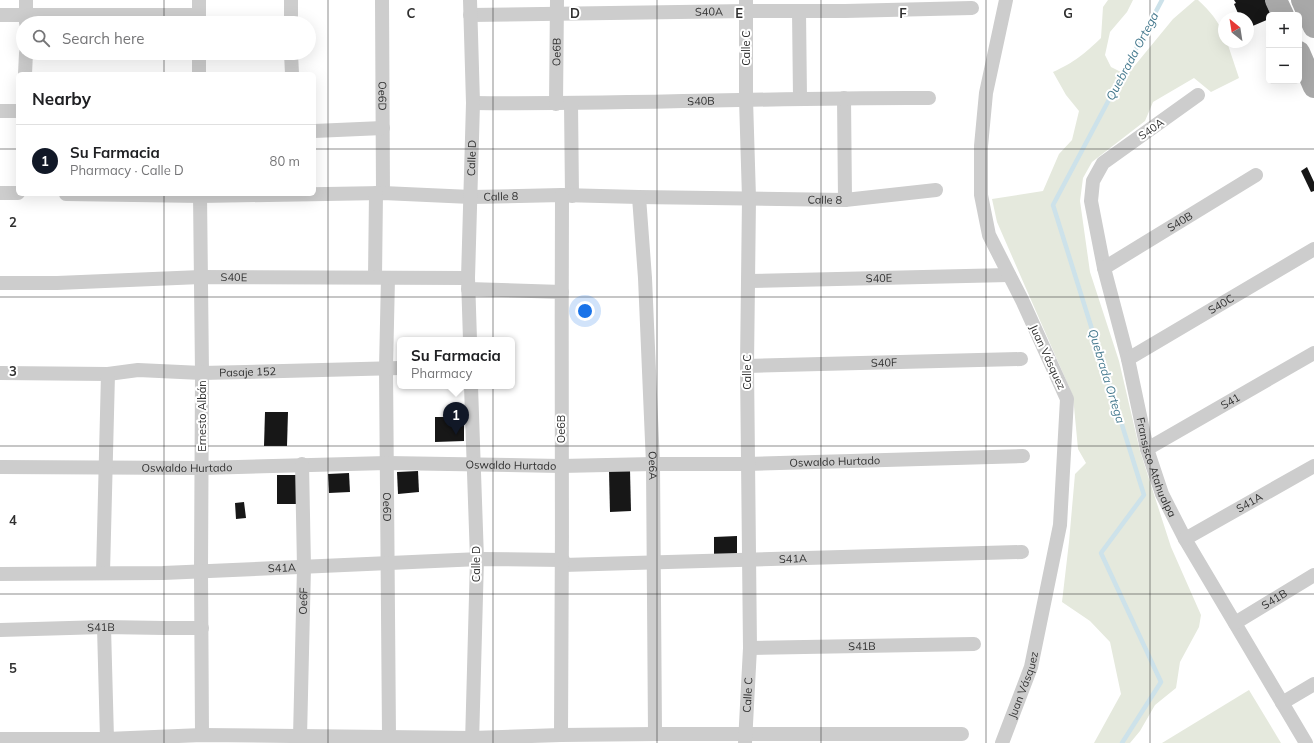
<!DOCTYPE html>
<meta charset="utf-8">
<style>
body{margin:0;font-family:Mulish,sans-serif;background:#f2f2f2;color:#202124}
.controls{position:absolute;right:12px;top:12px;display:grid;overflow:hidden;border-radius:6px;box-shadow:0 4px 16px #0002}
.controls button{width:36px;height:36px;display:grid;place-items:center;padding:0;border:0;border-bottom:1px solid #e0e0e0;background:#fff;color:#202124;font:20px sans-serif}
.compass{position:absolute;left:1218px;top:12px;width:36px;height:36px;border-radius:50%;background:#fff;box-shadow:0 4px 16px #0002;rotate:330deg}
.you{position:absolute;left:585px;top:311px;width:14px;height:14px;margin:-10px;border:3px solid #fff;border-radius:50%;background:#1a73e8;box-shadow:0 0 0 6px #1a73e833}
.badge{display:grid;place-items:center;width:26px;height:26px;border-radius:50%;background:#111827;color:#fff;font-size:13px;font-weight:700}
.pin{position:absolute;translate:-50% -33px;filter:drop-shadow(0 1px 2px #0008)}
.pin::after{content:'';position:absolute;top:21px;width:14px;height:12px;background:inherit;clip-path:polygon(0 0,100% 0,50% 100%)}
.popup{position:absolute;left:397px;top:337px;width:118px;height:52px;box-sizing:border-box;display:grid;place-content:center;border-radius:6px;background:#fff;filter:drop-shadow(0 1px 3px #0005);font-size:13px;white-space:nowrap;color:#757577}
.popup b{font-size:15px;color:#202124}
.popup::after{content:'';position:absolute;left:50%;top:100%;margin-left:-8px;border:8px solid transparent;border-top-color:#fff}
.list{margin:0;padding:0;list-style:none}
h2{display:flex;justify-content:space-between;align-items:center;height:52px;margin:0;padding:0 16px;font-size:17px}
h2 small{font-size:13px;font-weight:400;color:#757577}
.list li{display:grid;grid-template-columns:26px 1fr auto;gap:12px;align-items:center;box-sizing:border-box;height:72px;padding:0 16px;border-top:1px solid #e0e0e0}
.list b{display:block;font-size:15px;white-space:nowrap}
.list p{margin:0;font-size:13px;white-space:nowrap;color:#757577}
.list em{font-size:13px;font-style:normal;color:#757577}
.icon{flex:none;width:22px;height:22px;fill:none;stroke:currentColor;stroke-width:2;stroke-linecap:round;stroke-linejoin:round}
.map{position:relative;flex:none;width:1314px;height:743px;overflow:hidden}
.search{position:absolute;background:#fff;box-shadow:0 4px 16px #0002;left:16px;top:16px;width:300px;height:44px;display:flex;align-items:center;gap:10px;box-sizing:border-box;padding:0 14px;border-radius:22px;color:#757577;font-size:15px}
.panel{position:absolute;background:#fff;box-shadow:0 4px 16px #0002;left:16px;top:72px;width:300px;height:124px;border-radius:6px}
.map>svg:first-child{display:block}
</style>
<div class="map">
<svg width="1314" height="743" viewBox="0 0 1314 743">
<rect width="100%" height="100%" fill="#fff"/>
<g fill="#e5e9dd">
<path d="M1108,0H1133L1127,12L1110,32L1105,55L1111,67L1127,75L1173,19L1195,0H1198C1209,10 1224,26 1224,42H1227L1239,78L1211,92L1194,78L1153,102L1145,121L1092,162L1083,178L1080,201L1090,272L1119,361L1140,451L1171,547L1201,615L1199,627L1180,662L1176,688L1155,705L1140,731L1130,743H1094L1121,694L1110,642L1090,621L1062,602L1069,542L1075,474L1086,463L1078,449L1073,396L997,222L992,199L1043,191L1059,154L1072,140L1079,111L1066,95L1053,72C1075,62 1084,54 1101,38L1103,7Z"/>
<polygon points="1249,690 1281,743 1162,743"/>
</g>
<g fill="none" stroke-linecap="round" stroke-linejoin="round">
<polyline stroke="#cde2ea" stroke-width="4.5" points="1122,743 1161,682 1101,553 1144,495 1053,205 1162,0"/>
</g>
<g fill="#171717">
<polygon points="1234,0 1265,0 1271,15 1269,15 1269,19 1248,28 1248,18 1240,18 1234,4 1236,3"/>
<polygon points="1307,167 1314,182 1314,191 1311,192 1301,171"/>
<polygon points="265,412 288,412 287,446 264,446"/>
<polygon points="435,417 464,417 464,441 435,442"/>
<polygon points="630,470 631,511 610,512 609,471"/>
<polygon points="418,471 419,492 398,494 397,472"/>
<polygon points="349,473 350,492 329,493 328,474"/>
<rect x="277" y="475" width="20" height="29"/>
<polygon points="244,502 246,518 236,519 235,503"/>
<polygon points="737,536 737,556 714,557 714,537"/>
</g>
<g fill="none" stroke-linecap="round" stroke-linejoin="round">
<g stroke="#cdcdcd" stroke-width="14">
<polyline points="26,0 26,23"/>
<polyline points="199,0 199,23"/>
<polyline points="291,0 291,23"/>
<path id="s1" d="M382,0L383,193"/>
<polyline points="799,11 800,98"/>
<polyline points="0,15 199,15"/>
<path id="s2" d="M470,15L747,11H845L972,8"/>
<polyline points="291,53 292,74"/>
<polyline points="25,74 26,53"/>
<polyline points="199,74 199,53"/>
<path id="s3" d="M1198,95L1103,163L1093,181L1091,201L1104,268L1128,359L1147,449L1162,494L1185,539L1306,743"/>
<polyline points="844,98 845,200"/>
<path id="s4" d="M473,103C625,105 777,97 929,98"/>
<polyline points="571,103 572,196"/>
<path id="s5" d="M556,104L557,0"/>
<polyline points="0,111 18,111"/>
<polyline points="314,131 383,128"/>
<polyline points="0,193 18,193"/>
<path id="s6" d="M66,194L201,196L383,193L471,197L562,195L639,197L845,200L936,190"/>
<polyline points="200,194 202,373 201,571 202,735"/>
<path id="s7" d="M639,197L645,278L653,464L655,734"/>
<path id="s8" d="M1104,268L1256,175"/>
<polyline points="375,277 376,193"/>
<path id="s9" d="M388,278L386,368L389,736"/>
<path id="s10" d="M749,281L1009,275"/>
<path id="s11" d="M0,283H57L201,277L468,278"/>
<polyline points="468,289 562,292"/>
<path id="s12" d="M470,340L468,278L473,103L470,0"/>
<path id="s13" d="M1128,359L1314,249"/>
<path id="s14" d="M747,366L1021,359"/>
<path id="s15" d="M0,373L108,374L138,370L202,373L400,368"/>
<polyline points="471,386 477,559 472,743"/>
<path id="s16" d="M1147,449L1314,353"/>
<path id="s17" d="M0,467L202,468L387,463L561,466L653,464H747L1023,456"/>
<path id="s18" d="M1185,539L1314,466"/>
<path id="s19" d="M563,565L1022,552"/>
<polyline points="103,573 108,374"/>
<path id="s20" d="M0,574L163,573L480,559L563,560"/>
<path id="s21" d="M1235,623L1314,575"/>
<polyline points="104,627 107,739"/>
<path id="s22" d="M0,630L104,627L165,628H202"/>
<path id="s23" d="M750,648L974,644"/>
<polyline points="1282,703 1314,684"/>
<path d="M561,735C563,555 561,375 562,195"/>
<path id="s24" d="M300,737L304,567L302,464"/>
<polyline points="0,739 107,739 202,735 472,738 561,735 655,734 962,734"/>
<path id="s25" d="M745,743L750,648L747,366L749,198L746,99V0"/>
<path id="s26" d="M1002,743L1031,667L1060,525L1067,399L1022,300L989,235L981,195V146L986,93L1006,0"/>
</g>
<g stroke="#a8a8a8" stroke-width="22">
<polyline points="1276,0 1283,15"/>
<polyline points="1302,0 1314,27"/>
<polyline points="1299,52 1314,87"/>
</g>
</g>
<path fill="none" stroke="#303030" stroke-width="1" stroke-opacity="0.55" d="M164,0V23M328,0V743M493,0V743M657,0V743M821,0V743M986,0V743M1150,0V743M164,53V74M0,149H18M314,149H1314M164,194V743M0,297H1314M0,446H1314M0,594H1314"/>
<g text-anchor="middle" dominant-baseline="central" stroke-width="4" stroke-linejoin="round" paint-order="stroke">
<g font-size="11" fill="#303030" stroke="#fff">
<text stroke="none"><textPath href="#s2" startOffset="239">S40A</textPath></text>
<text transform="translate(746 48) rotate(-90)">Calle C</text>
<text stroke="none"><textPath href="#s5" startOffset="52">Oe6B</textPath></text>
<text stroke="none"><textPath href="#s1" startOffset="96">Oe6D</textPath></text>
<text stroke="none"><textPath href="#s4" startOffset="228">S40B</textPath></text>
<text transform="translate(1151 129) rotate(-35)">S40A</text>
<text stroke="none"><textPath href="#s12" startOffset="182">Calle D</textPath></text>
<text stroke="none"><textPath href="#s6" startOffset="435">Calle 8</textPath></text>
<text stroke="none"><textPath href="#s6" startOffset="759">Calle 8</textPath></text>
<text stroke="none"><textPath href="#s8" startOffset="89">S40B</textPath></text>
<text stroke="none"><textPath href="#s11" startOffset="234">S40E</textPath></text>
<text stroke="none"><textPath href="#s10" startOffset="130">S40E</textPath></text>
<text stroke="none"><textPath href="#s13" startOffset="108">S40C</textPath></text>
<text transform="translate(1048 357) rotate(65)">Juan Vásquez</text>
<text stroke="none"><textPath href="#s14" startOffset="137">S40F</textPath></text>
<text stroke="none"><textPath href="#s15" startOffset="248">Pasaje 152</textPath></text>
<text transform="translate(747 372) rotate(-90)">Calle C</text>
<text stroke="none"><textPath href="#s16" startOffset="96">S41</textPath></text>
<text transform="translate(202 416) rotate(-90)">Ernesto Albán</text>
<text transform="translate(561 429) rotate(-90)">Oe6B</text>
<text stroke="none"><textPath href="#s17" startOffset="835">Oswaldo Hurtado</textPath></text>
<text stroke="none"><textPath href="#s17" startOffset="511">Oswaldo Hurtado</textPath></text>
<text stroke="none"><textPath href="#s7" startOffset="269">Oe6A</textPath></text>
<text stroke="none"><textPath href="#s3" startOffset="432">Fransisco Atahualpa</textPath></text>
<text stroke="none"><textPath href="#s17" startOffset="187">Oswaldo Hurtado</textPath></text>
<text stroke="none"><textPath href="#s18" startOffset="74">S41A</textPath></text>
<text stroke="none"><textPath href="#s9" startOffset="229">Oe6D</textPath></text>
<text stroke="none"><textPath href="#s19" startOffset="230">S41A</textPath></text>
<text transform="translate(476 564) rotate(-90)">Calle D</text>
<text stroke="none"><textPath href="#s20" startOffset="282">S41A</textPath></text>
<text stroke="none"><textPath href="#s21" startOffset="46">S41B</textPath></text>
<text stroke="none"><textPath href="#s24" startOffset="136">Oe6F</textPath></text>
<text stroke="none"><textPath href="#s22" startOffset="101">S41B</textPath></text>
<text stroke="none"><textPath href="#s23" startOffset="112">S41B</textPath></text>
<text stroke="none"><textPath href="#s26" startOffset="62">Juan Vásquez</textPath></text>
<text stroke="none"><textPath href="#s25" startOffset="48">Calle C</textPath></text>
</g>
<g font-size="12" font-style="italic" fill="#43788d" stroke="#fff">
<text transform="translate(1132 56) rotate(-62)">Quebrada Ortega</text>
<text transform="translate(1107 376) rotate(73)">Quebrada Ortega</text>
</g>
</g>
<g font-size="13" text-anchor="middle" font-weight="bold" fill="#303030" stroke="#fff" stroke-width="4" stroke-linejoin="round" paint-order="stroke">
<text x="411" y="18">C</text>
<text x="575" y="18">D</text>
<text x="739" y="18">E</text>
<text x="903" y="18">F</text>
<text x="1068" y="18">G</text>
<text x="13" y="227">2</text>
<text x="13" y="376">3</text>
<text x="13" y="525">4</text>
<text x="13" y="673">5</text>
</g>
</svg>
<div class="controls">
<button>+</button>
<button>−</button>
</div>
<svg class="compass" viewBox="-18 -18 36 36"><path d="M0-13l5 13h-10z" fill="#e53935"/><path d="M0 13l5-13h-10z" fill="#757577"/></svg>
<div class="you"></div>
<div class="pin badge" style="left:456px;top:435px">1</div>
<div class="popup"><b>Su Farmacia</b>Pharmacy</div>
<div class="search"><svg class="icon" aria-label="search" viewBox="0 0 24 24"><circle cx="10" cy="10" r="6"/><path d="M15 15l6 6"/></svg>Search here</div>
<section class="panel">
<h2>Nearby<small></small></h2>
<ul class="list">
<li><span class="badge">1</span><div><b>Su Farmacia</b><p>Pharmacy · Calle D</p></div><em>80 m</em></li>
</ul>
</section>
</div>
